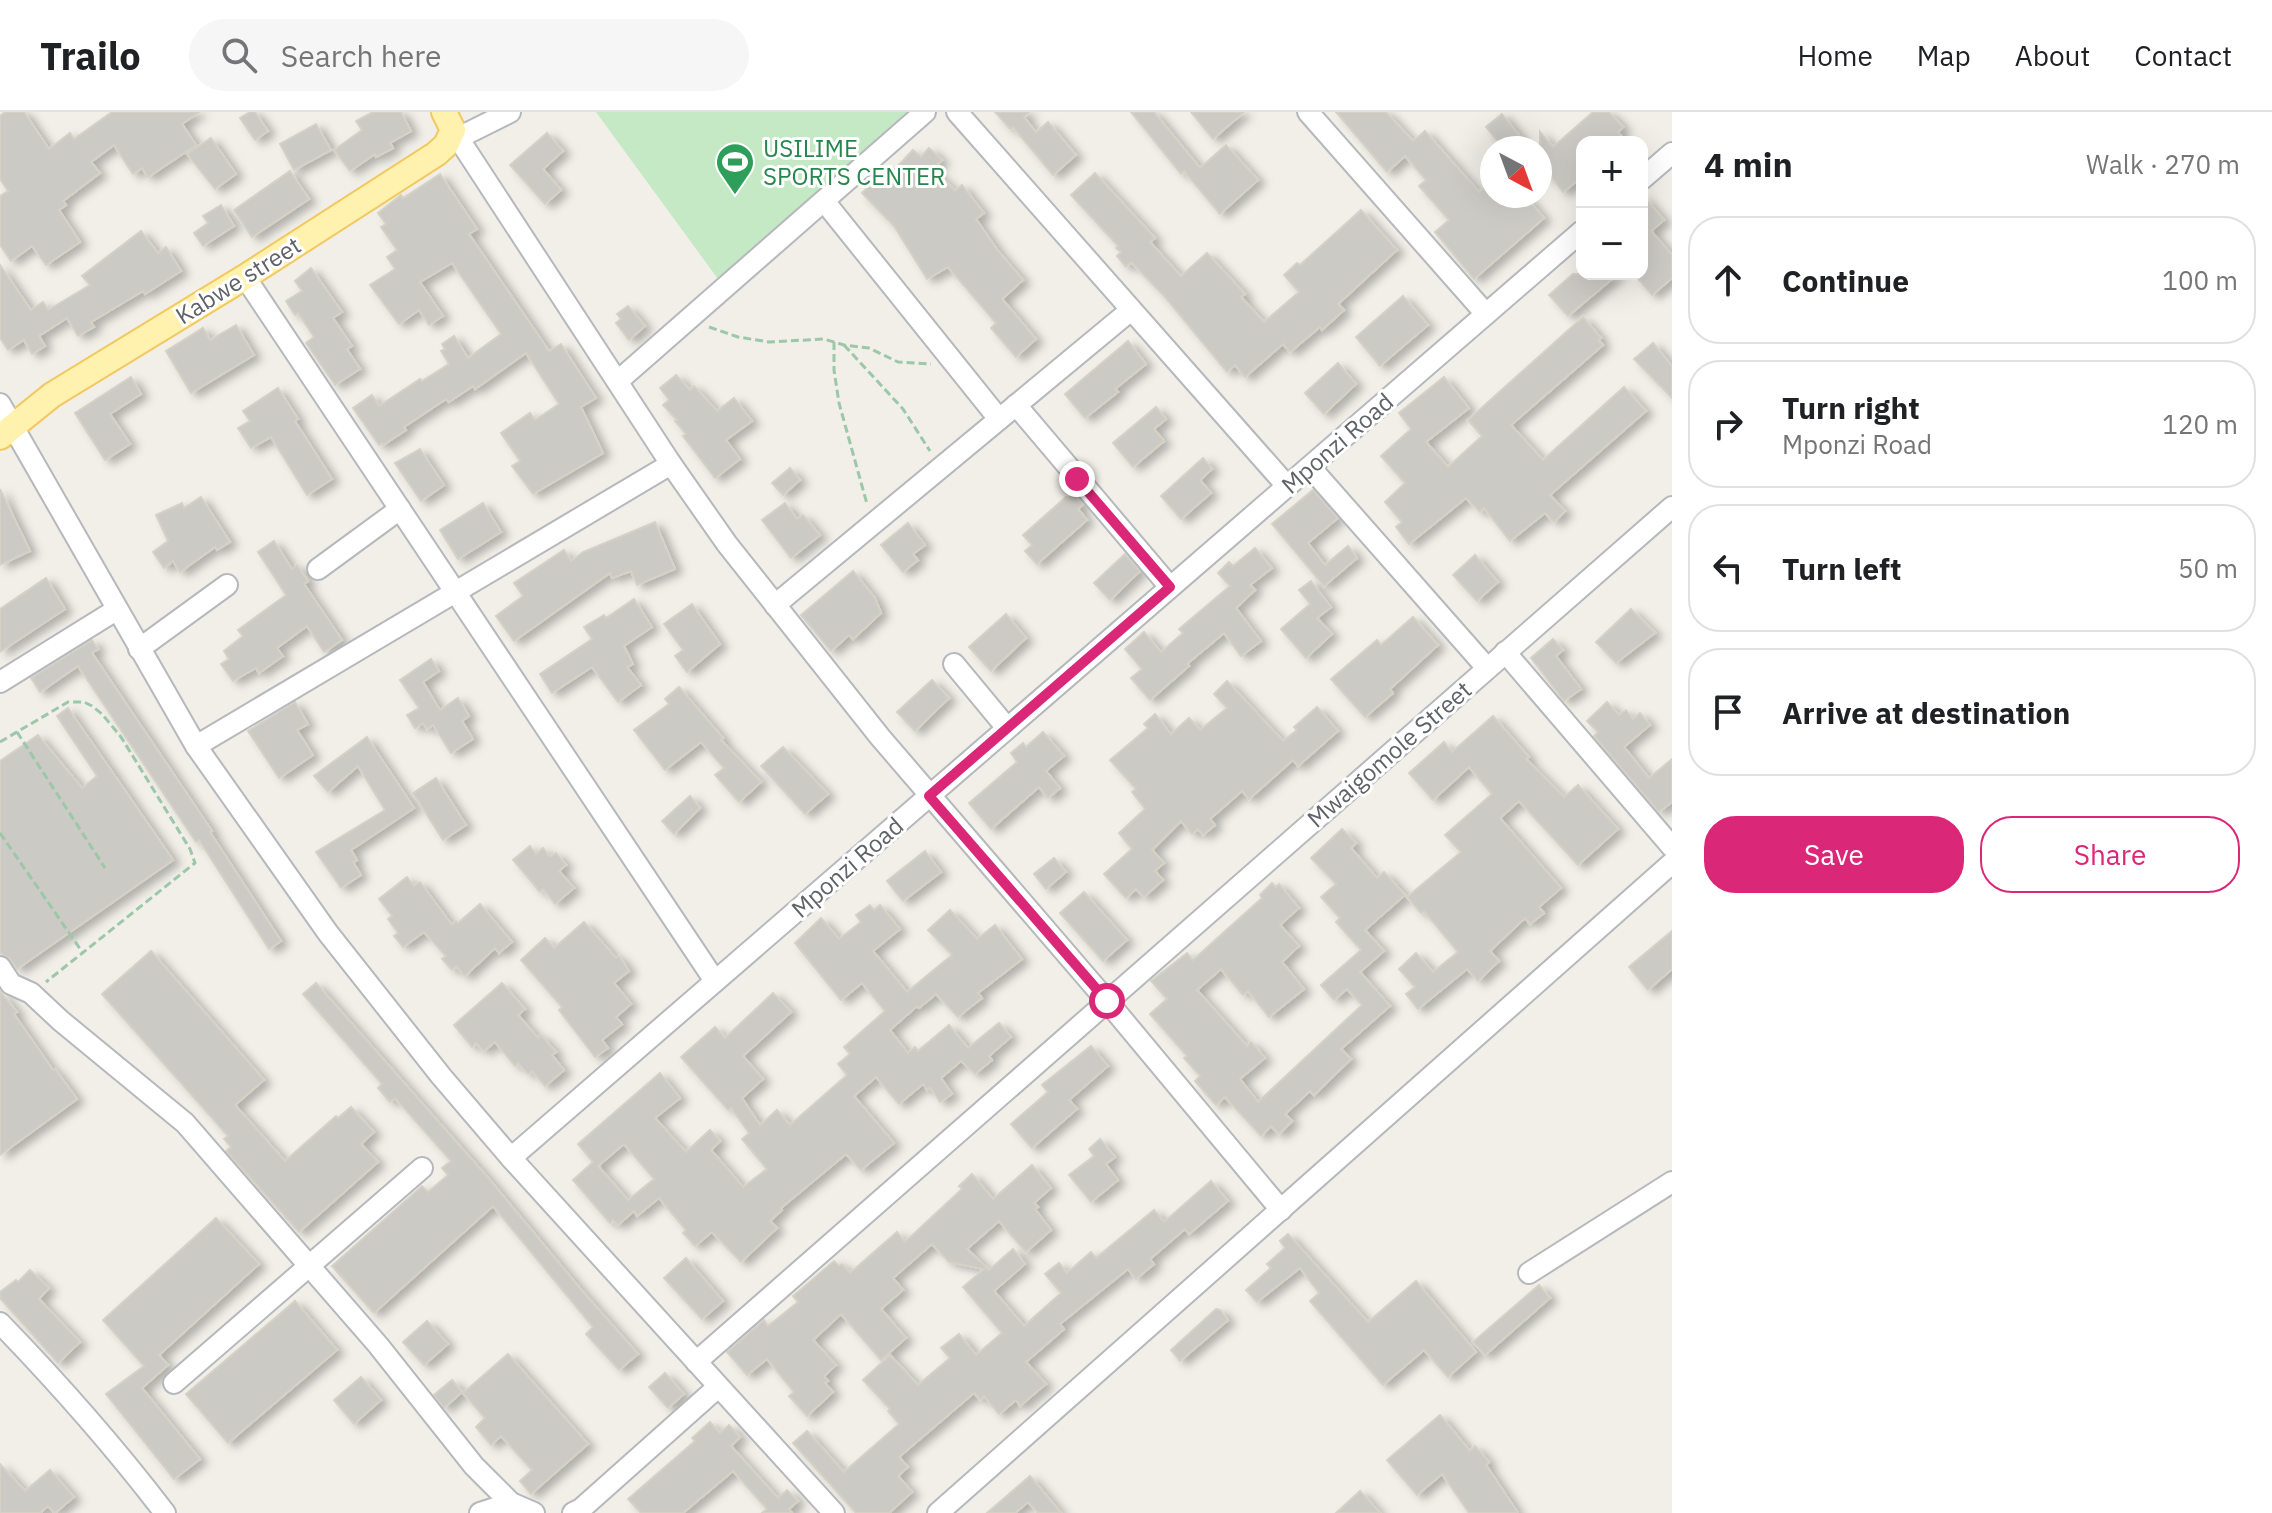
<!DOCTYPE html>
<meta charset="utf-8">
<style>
body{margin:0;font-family:"IBM Plex Sans",sans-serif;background:#f6f6f6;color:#202124}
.controls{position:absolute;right:24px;top:24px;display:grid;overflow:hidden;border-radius:16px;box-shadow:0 8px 32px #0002}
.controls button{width:72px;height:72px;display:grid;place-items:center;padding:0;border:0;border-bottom:2px solid #e0e0e0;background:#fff;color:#202124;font:40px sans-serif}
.compass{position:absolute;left:1480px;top:24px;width:72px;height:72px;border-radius:50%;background:#fff;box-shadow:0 8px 32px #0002;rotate:139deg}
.stop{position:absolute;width:24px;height:24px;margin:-18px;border:6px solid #db2777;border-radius:50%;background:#fff}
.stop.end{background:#db2777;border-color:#fff;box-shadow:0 2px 8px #0008}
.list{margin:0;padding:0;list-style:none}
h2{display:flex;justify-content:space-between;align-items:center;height:104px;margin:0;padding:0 32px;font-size:34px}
h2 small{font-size:26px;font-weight:400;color:#757577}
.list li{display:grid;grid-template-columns:52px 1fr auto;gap:24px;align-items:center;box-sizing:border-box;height:128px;margin:0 16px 16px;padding:0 16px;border:2px solid #e0e0e0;border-radius:32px}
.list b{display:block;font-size:30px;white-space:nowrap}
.list p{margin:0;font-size:26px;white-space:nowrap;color:#757577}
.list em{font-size:26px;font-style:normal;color:#757577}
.actions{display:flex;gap:16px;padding:24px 32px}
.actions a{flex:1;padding:18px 0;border:2px solid #db2777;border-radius:32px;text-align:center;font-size:28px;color:#db2777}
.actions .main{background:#db2777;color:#fff}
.icon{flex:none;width:44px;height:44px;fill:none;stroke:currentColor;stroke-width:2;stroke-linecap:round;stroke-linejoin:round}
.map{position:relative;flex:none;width:1672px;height:1401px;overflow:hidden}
header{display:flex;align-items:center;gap:48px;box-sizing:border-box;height:112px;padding:0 40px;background:#fff;border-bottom:2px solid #e0e0e0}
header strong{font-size:38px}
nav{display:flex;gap:44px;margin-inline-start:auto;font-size:28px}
.search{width:560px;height:72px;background:#f6f6f6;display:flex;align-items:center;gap:20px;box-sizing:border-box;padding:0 28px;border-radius:44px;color:#757577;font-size:30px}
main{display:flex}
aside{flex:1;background:#fff}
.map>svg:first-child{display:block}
</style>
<header>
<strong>Trailo</strong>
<div class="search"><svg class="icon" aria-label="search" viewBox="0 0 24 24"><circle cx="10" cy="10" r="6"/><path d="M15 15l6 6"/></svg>Search here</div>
<nav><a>Home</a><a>Map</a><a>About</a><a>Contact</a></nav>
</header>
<main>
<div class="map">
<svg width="1672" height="1401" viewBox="0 0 1672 1401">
<defs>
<filter id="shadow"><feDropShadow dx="7" dy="4" stdDeviation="4" flood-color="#0004"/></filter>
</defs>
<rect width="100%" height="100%" fill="#f1efe8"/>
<polygon fill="#c5e8c5" points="596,0 909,0 718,167"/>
<g fill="#cccac5" stroke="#d6d1c6" stroke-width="2" fill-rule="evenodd" filter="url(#shadow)">
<polygon points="5,0 24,0 49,37 70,21 74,27 112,0 199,0 182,12 196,33 148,65 142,56 133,62 114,33 91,50 100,61 63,89 66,93 59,98 80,130 46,153 32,134 11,149 0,133 0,84 8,79 0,67 0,4"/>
<polygon points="250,0 255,0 268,19 255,28 240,6"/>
<polygon points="373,0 401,0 411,19 390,31 393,36 376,45 375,42 350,59 334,38 362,18 356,9"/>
<polygon points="995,0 1029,0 1024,5 1036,20 1048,10 1076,43 1053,63 1013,15 1010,17"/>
<polygon points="1131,0 1154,0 1200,56 1226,33 1258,68 1220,102 1184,59 1181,62"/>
<polygon points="1191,0 1244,0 1213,27"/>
<polygon points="1336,0 1386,0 1413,29 1425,19 1479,80 1492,69 1492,84 1525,84 1544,106 1474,167 1435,120 1449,108 1419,74 1426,68 1405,44 1387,60"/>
<polygon points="1593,0 1609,0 1623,15 1618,20 1626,30 1582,30 1582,65 1563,80 1550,63 1548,65 1540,56 1540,20 1553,35"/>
<polygon points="1502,2 1522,27 1510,36 1503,36 1486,15"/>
<polygon points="316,12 331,38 294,58 280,32"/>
<polygon points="547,21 563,39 543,57 561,78 545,92 510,53"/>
<polygon points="211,26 236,62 215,77 187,42"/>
<polygon points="929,36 942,48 933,57 955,79 962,73 984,101 976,107 998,139 1023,168 1002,187 1036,227 1016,245 991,216 996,211 948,155 927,167 894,114 862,81 874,69 879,74 913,38 921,45"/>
<polygon points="290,59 309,87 252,125 234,98"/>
<polygon points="1095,61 1155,126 1150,130 1181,164 1207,141 1245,182 1241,185 1264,210 1299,180 1284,163 1297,151 1300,153 1361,98 1397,138 1338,192 1344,198 1322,218 1320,215 1290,240 1283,232 1245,265 1235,253 1227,260 1165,185 1131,150 1126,155 1117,144 1121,140 1116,136 1118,134 1071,83"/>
<polygon points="440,62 477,117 469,122 549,239 561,232 596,286 581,295 603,341 533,382 512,354 520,349 501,321 530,301 535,308 559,292 526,241 475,277 473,274 449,290 446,287 404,315 406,318 383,333 382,331 379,333 353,296 372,283 379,294 420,267 422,269 449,252 441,239 445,237 442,232 454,224 468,246 501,222 452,151 420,170 443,204 429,213 419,198 399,212 370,173 395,157 387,145 397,138 381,115 386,112 378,101 401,83 403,86"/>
<polygon points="1642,83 1664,108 1651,119 1672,143 1672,166 1652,183 1634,162 1642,162"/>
<polygon points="221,93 234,114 203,134 194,121 208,111 203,104"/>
<polygon points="141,119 158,141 166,135 181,159 145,182 143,179 91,210 94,215 78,224 67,206 39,224 45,234 32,242 24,228 8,238 0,226 0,153 31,198 43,190 48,198 90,173 82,164"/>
<polygon points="311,156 342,200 333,206 352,234 347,237 360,257 335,273 306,231 314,225 298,201 295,203 286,189 302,179 295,169"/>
<polygon points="1573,162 1618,162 1568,204 1549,183"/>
<polygon points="1403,184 1428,213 1380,254 1356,225"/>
<polygon points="628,194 645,214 629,228 616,211 621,207 617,202"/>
<polygon points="1583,205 1601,226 1598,228 1603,233 1511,313 1543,348 1624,275 1646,299 1550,383 1565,399 1554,410 1545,401 1510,429 1484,396 1480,400 1466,386 1409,432 1396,415 1402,410 1385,390 1405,371 1381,344 1411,317 1399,301 1444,265 1469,296 1426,330 1448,355 1482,324 1468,308"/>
<polygon points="236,213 254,243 191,281 166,239 203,216 210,228"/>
<polygon points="1128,229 1146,252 1115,277 1118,280 1085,306 1065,282"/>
<polygon points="1653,231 1672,254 1672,286 1634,247"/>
<polygon points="1338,251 1356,272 1324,302 1305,281"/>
<polygon points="676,263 690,278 694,274 717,299 734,286 752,309 726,328 740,347 715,366 683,324 686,322 675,309 677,308 663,293 669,288 660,276"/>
<polygon points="131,265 141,282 110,302 130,332 105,348 75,301"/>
<polygon points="278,276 298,307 295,309 332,367 307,383 271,325 251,336 238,316 250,309 243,299"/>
<polygon points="1156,295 1166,307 1154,317 1164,329 1133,355 1113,331"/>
<polygon points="420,337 444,373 421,389 395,351"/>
<polygon points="1203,346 1212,357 1200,368 1211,381 1181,407 1161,384"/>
<polygon points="790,356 800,368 783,383 772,371"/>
<polygon points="0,377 30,439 0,453"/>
<polygon points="1313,378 1338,406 1308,431 1325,453 1348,434 1357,446 1324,474 1272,412"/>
<polygon points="1074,381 1083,392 1078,397 1087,408 1037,452 1025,439 1032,433 1023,423 1066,385 1068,386"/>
<polygon points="201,385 230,430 217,438 215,435 180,460 173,449 164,456 153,440 168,429 156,403 182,391 184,396"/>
<polygon points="483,391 501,420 458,447 440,418"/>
<polygon points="785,391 797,407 803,403 820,423 791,446 762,408"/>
<polygon points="655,410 675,457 637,473 631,459 612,466 610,461 514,529 496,504 523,484 514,471 564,438 571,449 583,440"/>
<polygon points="908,411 925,433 913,442 918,448 903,460 881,433"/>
<polygon points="274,429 292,457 297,453 308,469 304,472 342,528 324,540 307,514 277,536 283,544 259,561 256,556 233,569 221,552 229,547 224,539 243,524 238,518 286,483 258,440"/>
<polygon points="1255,436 1272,456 1250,473 1255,478 1236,496 1261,529 1241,544 1224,521 1187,552 1189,554 1150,588 1131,566 1142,557 1125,537 1144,520 1161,540 1183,521 1179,517 1230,474 1218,461 1229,450 1233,454"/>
<polygon points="1125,442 1140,459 1110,488 1094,471"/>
<polygon points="1475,443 1498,470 1477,489 1453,463"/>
<polygon points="853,459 875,486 881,501 853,527 849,523 831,539 801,503"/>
<polygon points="46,466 65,497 0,540 0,497"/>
<polygon points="1311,469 1331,495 1317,506 1332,522 1306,546 1281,517 1310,492 1299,478"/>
<polygon points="634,487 652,515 624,534 633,552 627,555 641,573 618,590 592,555 552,581 540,562 592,527 584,515 604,503 606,506"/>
<polygon points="692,492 720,532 687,560 675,544 683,538 664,512"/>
<polygon points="1631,497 1655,521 1616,551 1596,530"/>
<polygon points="1006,502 1026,526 991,559 969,535"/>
<polygon points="1413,505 1438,533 1390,577 1393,581 1365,605 1331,567 1377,528 1381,533"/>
<polygon points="1553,527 1563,538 1556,544 1581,577 1564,589 1531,546"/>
<polygon points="92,528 98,537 92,541 212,719 210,720 281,829 269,837 199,728 196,730 78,554 40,580 31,566"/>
<polygon points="431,547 439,559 423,570 440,598 458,586 469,604 462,609 473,627 451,641 433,613 427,617 423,611 415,616 407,603 419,596 400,568"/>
<polygon points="932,568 949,586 915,619 897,600"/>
<polygon points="1227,569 1283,629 1297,618 1294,615 1317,595 1338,619 1298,654 1293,648 1249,687 1242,679 1210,707 1215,713 1203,723 1198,717 1192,722 1181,709 1152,738 1164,751 1155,759 1163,768 1144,785 1136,777 1126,786 1104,762 1132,737 1119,721 1145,697 1132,680 1136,677 1110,648 1148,616 1144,612 1155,602 1171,622 1189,606 1200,618 1227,596 1214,582"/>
<polygon points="679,575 723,626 721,628 761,670 739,690 715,663 724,656 701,630 665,658 634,618 669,592 665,587"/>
<polygon points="295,590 308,612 297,618 313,643 279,666 248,619"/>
<polygon points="1607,590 1619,603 1626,598 1633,607 1640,601 1650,613 1624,635 1649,666 1672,647 1672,690 1659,700 1594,624 1598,620 1587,609"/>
<polygon points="68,596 173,748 17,857 10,847 0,841 0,649 38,623 82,676 97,664 57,604"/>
<polygon points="1493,604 1529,645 1526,647 1564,685 1578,673 1618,717 1578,753 1519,689 1500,706 1561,776 1539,795 1544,801 1530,812 1525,806 1490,839 1499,849 1478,869 1467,857 1418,897 1406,882 1415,875 1399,857 1416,841 1433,860 1458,840 1424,799 1421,801 1407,785 1461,740 1445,723 1492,682 1469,655 1433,688 1409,661 1444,630 1452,640"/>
<polygon points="1043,620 1064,644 1046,659 1060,676 1048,686 1039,675 991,717 969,691 1017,650 1011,641 1023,631 1026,635"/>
<polygon points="367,625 414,696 351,738 357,748 353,750 361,763 341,776 316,740 385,698 358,654 328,680 314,664"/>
<polygon points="783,635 828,682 805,702 761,654"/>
<polygon points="436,666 466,713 443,728 413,681"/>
<polygon points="690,684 700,696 674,722 662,709"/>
<polygon points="1342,717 1356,731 1351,736 1377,766 1384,760 1405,783 1365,818 1384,839 1360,860 1390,894 1341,937 1351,947 1314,983 1310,979 1285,1002 1292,1009 1279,1022 1271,1014 1261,1024 1225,985 1216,993 1195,969 1200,964 1184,946 1187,944 1150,902 1167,887 1151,869 1187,841 1193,848 1262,786 1260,783 1272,771 1276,775 1279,772 1299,796 1280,813 1299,834 1282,850 1304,877 1269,905 1248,879 1243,883 1221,857 1197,878 1247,934 1251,930 1265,946 1240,967 1258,990 1362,893 1347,877 1334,888 1321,873 1361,838 1336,810 1340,806 1321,785 1336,772 1311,746"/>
<polygon points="530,734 536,742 543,736 550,745 556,741 566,753 559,759 574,776 555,792 543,777 540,780 513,748"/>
<polygon points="925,739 941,760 903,789 887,769"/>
<polygon points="1054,746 1066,760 1046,777 1034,762"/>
<polygon points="407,765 414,774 420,770 452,813 456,809 458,811 480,792 512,830 499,841 495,836 465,864 456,854 452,858 442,847 446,844 424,820 403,835 394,824 398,821 388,807 392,804 379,787"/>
<polygon points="1084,780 1127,828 1103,849 1060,801"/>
<path d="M870,793L874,798L880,793L900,817L873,839L907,880L952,843L928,818L950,798L977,827L995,813L1022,847L978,881L982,886L958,905L936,882L919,896L917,894L890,918L908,941L915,935L918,939L949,913L968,936L999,911L1011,925L989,944L992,948L975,962L961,949L941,966L952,982L940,990L930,975L927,978L923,972L899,992L876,965L854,984L894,1031L861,1058L846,1042L781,1096L782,1098L770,1109L777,1116L741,1150L712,1120L695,1134L683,1121L686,1118L659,1086L637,1104L634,1099L618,1113L613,1108L610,1111L573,1068L593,1050L578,1032L660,961L680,986L655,1006L686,1040L710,1018L720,1029L711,1038L743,1075L767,1057L742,1027L749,1021L731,996L728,998L681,945L715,915L725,926L773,881L791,900L743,944L763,967L742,986L760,1013L777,998L790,1013L847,963L838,952L850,942L844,935L885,899L862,871L841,888L795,831L821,806L839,827L861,810L856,803ZM624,1032L654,1067L628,1088L598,1054Z"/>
<polygon points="584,810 616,846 619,844 629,859 614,871 631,892 616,905 622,912 602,928 608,936 595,945 559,898 562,895 521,848 545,826 554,836"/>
<polygon points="1672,819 1672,857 1648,878 1629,855"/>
<polygon points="151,839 264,968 235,993 285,1049 336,1004 338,1006 351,995 374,1020 361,1032 378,1050 299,1120 226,1039 231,1035 224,1027 228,1024 102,882"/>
<polygon points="316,871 489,1067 583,1180 638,1242 619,1258 586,1222 593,1215 493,1094 374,1201 332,1154 422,1074 428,1080 448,1063 442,1056 451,1049 395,986 390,990 378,976 382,972 303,882"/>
<polygon points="502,871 525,897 518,903 538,926 541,923 556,940 552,943 564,958 545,974 532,959 528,962 518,951 515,954 495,930 484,939 476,931 472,935 454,913"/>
<polygon points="0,879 17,900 14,902 53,958 55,957 77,987 0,1043"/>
<polygon points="1091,934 1108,954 1069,988 1077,997 1032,1036 1011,1012 1048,980 1042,973"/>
<polygon points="1100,1027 1115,1045 1106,1052 1118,1068 1091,1090 1069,1063 1094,1044 1089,1037"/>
<polygon points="1032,1053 1051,1076 1034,1091 1038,1095 1035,1097 1051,1118 1026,1140 999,1109 967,1137 989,1158 1013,1137 1025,1152 994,1179 1024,1214 1061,1181 1045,1162 1059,1151 1067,1161 1091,1140 1096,1146 1154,1098 1164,1110 1211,1069 1228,1089 1189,1122 1185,1117 1150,1147 1154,1152 1136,1167 1128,1157 1060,1212 1064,1217 1026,1250 1046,1272 1034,1282 1020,1294 1016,1288 999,1302 984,1284 980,1288 974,1281 899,1345 908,1355 898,1364 912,1380 889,1401 856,1401 793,1331 807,1319 844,1360 899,1312 888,1299 890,1297 863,1268 890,1243 918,1273 950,1246 941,1236 959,1222 976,1243 1002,1221 963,1175 984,1157 949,1150 932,1132 893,1166 903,1178 881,1197 906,1226 881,1248 841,1202 813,1228 836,1253 824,1264 828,1269 825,1271 833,1280 807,1304 789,1284 794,1280 767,1247 747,1263 727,1240 764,1208 768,1214 798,1190 793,1184 834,1149 839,1154 842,1152 850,1161 897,1120 905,1130 962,1077 959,1074 972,1062 993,1087"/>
<polygon points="216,1106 259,1152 159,1243 168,1253 142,1276 200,1347 174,1367 106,1282 144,1254 103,1208"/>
<polygon points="1288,1122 1368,1210 1416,1169 1476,1240 1448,1265 1424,1238 1383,1273 1310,1189 1319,1181 1300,1156 1257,1190 1246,1178 1271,1156 1267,1152 1285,1136 1280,1129"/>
<polygon points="686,1146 723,1189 702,1207 664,1166"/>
<polygon points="30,1158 49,1176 39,1187 80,1230 58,1251 0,1186 0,1180 16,1168 18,1170"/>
<polygon points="1539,1173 1550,1186 1485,1243 1473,1230"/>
<polygon points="295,1189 337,1238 228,1331 186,1282"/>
<polygon points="1216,1197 1220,1198 1228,1208 1180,1249 1171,1238"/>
<polygon points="427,1209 448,1232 424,1253 403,1230"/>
<polygon points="508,1242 588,1332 531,1382 520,1369 532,1358 501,1324 491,1333 476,1315 485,1306 463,1281"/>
<polygon points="665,1261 684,1282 668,1296 649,1275"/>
<polygon points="361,1265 381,1288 354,1312 334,1288"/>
<polygon points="452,1268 462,1280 444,1296 434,1283"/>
<polygon points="1440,1303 1470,1339 1475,1334 1489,1350 1486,1353 1518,1401 1469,1401 1442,1362 1417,1383 1387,1348"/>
<polygon points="710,1310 720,1321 729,1313 740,1325 731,1334 778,1386 787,1378 798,1389 789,1397 792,1401 762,1401 767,1397 733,1359 683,1401 641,1401 628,1387 695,1329 692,1326"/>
<polygon points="0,1352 25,1379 50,1358 74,1385 55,1401 48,1394 40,1401 0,1401"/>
<polygon points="1030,1364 1061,1401 1038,1401 1028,1390 1015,1401 987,1401"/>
<polygon points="1360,1379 1380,1401 1336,1401"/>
</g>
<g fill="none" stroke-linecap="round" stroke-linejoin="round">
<g stroke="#b5b8bc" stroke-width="24">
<g id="minor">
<polyline points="957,0 1287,374"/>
<polyline points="1308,0 1486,202"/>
<polyline points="453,18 671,352 727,432 880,625 1107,889 1281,1098"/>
<polyline points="458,26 510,0"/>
<polyline points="1642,67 1672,41"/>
<polyline points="824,89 999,307"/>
<polyline points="245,165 715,869"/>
<polyline points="618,269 925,0"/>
<polyline points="0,292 196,634 328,821 441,964 511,1046 834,1401"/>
<polyline points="1016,293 1170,475"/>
<polyline points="1310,355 1487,556"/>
<polyline points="318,457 400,397"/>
<polyline points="775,493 1131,198"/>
<polyline points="139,537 227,473"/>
<polyline points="1505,540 1672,735"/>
<polyline points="954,552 1007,616"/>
<polyline points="0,570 116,498"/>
<polyline points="196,634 671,352"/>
<polyline points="0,855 11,872 31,881 61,909 185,1011 378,1233 474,1354 511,1391 534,1401"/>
<polyline points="511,1046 1582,119"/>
<polyline points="1529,1161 1672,1070"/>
<path d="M0,1211C60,1273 113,1333 165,1401"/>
<polyline points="696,1250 1672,395"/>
<polyline points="174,1271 422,1056"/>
<polyline points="480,1401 511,1391"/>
<polyline points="573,1401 581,1397 718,1275"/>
<polyline points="938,1401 1672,751"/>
</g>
</g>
<g stroke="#f2c960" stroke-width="28">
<polyline id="major" points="0,325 52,283 245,165 436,42 446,33 453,18 444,0"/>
</g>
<g stroke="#9cc7a9" stroke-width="3" stroke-dasharray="8 4" stroke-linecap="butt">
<polyline points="709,215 738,225 769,230 824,227 844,233 869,236 898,250 931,252"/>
<polyline points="834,230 834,258 839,291 867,392"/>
<polyline points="844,233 903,297 930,339"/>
<polyline points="17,620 105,756"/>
<polyline points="0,630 68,590 84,590 92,594 102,602 121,625 190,737 195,751 46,870"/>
<polyline points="0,721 83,841"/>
</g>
<use href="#minor" stroke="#fff" stroke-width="20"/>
<use href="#major" stroke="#fff2af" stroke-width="24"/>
</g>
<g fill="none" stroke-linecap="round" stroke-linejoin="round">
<polyline stroke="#db2777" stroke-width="10" points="1077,367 1170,475 929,684 1107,889"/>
</g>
<defs>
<g id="stadium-pin" transform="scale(2)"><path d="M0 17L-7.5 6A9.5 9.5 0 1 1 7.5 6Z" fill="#2e9e5b" stroke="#fff"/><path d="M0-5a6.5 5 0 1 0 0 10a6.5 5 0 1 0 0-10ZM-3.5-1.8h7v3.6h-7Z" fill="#fff"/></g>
</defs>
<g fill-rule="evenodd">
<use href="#stadium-pin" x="735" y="50"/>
</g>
<g text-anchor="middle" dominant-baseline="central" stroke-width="6" stroke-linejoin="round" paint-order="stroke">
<g font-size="24" fill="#27864d" stroke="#fff" text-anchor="start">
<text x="763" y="36">USILIME<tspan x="763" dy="28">SPORTS CENTER</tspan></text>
</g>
<g font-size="24" fill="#5f6368" stroke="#fff">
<text transform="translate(238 168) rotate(-32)">Kabwe street</text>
<text transform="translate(1337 331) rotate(-41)">Mponzi Road</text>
<text transform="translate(1389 642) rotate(-41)">Mwaigomole Street</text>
<text transform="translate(847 755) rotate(-41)">Mponzi Road</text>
</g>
</g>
</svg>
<div class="controls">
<button>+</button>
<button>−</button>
</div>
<svg class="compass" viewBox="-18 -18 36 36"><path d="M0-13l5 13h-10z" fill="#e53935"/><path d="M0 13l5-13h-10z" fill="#757577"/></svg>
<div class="stop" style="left:1107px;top:889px"></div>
<div class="stop end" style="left:1077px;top:367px"></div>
</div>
<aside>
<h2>4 min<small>Walk · 270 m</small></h2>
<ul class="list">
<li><svg class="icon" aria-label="ahead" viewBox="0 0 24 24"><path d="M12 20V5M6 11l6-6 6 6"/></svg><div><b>Continue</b></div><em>100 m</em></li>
<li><svg class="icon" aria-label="right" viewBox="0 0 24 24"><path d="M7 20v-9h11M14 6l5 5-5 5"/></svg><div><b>Turn right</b><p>Mponzi Road</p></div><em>120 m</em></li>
<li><svg class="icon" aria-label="left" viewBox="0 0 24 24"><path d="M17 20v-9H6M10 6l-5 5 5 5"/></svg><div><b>Turn left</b></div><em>50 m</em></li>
<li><svg class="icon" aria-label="arrive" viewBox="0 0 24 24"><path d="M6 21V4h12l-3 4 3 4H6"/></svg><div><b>Arrive at destination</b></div></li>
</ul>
<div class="actions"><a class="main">Save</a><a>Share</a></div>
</aside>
</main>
